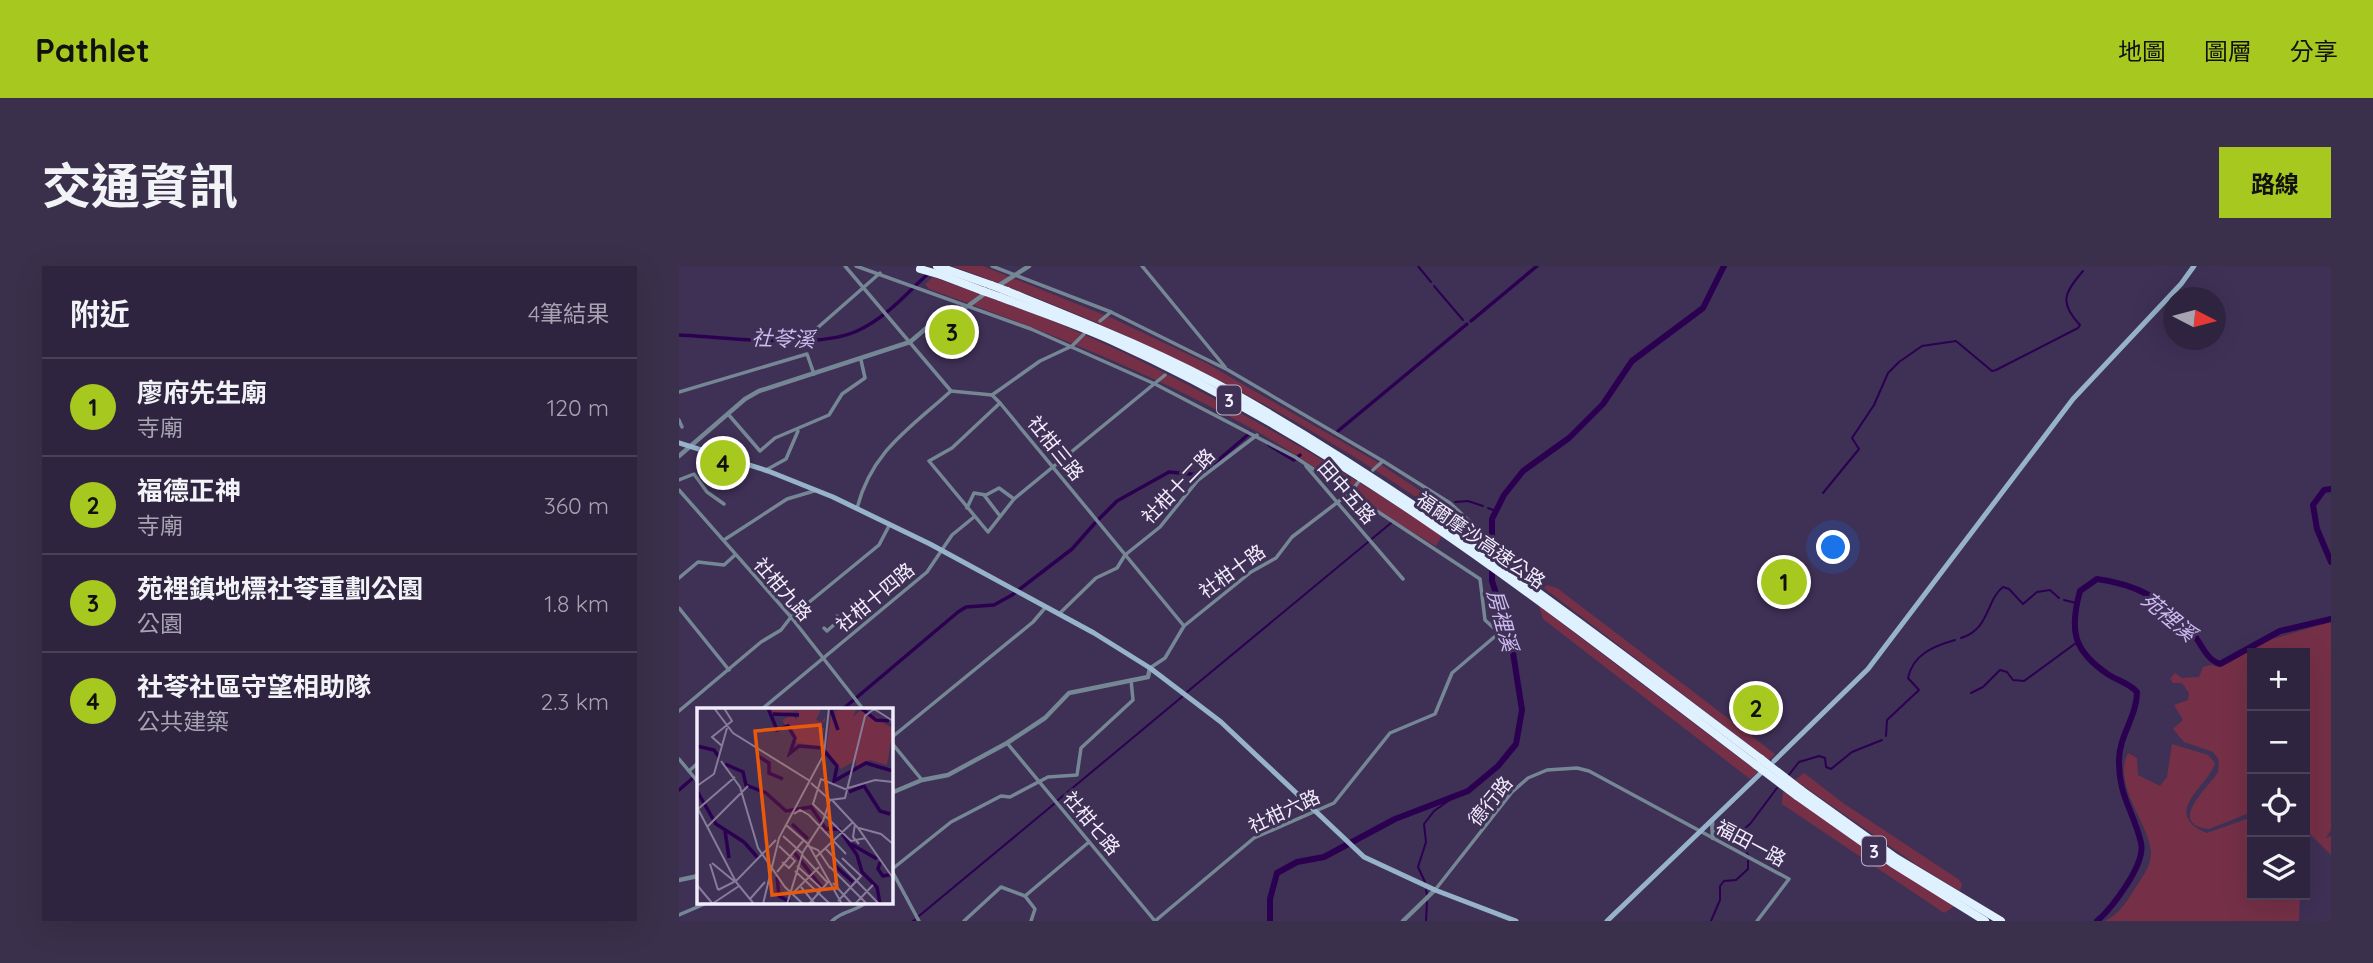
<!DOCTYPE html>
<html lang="zh-TW">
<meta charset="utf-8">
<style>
body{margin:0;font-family:Quicksand,"Noto Sans TC",sans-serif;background:#3b304b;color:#f1f3f6}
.controls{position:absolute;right:21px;bottom:21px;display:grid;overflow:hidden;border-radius:0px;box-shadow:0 7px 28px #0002}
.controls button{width:63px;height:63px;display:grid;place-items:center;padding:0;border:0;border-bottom:2px solid #4a4159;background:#2f2440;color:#f1f3f6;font:35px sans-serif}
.compass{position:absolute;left:1484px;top:21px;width:63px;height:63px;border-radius:50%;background:#2f2440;box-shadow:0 7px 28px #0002;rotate:96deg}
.you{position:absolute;left:1155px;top:282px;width:24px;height:24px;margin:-18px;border:5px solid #fff;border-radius:50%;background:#1a73e8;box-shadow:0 0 0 10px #1a73e833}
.badge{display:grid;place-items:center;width:46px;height:46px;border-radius:50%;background:#a7c81f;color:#111;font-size:23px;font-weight:700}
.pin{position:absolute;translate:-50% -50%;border:4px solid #fff;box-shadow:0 2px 7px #0006}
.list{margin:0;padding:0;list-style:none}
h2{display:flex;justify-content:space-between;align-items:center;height:91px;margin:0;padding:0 28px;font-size:30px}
h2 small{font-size:23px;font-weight:400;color:#a7a4b1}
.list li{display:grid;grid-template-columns:46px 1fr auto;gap:21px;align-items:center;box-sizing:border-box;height:98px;padding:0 28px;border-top:2px solid #4a4159}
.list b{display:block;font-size:26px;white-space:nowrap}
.list p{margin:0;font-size:23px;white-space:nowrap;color:#a7a4b1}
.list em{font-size:23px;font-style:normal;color:#a7a4b1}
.icon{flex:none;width:38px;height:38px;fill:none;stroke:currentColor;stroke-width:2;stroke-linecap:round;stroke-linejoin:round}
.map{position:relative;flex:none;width:1652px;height:655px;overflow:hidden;border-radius:0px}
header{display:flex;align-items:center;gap:42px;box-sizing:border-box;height:98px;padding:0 35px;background:#a7c81f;color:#111}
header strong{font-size:33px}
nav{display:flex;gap:38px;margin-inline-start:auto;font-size:24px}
.intro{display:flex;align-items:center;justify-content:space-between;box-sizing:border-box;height:168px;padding:0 42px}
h1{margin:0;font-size:49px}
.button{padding:18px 32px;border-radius:0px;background:#a7c81f;color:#111;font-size:24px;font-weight:700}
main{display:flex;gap:42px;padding:0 42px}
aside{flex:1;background:#2f2440;border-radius:0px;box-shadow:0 7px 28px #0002}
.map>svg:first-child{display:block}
</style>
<header>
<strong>Pathlet</strong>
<nav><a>地圖</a><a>圖層</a><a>分享</a></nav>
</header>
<div class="intro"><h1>交通資訊</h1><a class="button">路線</a></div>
<main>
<aside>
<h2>附近<small>4筆結果</small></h2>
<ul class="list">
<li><span class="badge">1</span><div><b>廖府先生廟</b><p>寺廟</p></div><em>120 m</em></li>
<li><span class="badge">2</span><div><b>福德正神</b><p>寺廟</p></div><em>360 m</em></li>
<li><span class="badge">3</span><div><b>苑裡鎮地標社苓重劃公園</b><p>公園</p></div><em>1.8 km</em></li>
<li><span class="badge">4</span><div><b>社苓社區守望相助隊</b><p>公共建築</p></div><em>2.3 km</em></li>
</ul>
</aside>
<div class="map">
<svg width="1652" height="655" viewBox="0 0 1652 655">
<rect width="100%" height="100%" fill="#3f3056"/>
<g fill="#753047">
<path d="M273,0H304L435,53L527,97L698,196L770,244L764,250C614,143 446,61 273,0Z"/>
<path d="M254,11C311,32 371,52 426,78C544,133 654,198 763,269L757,280C695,245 639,200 577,165C474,107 361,63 250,23L246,18Z"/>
<polygon points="868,319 878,322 1096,488 1090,494 865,322"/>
<polygon points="860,340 1079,506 1071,513 864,353"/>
<path d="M1652,356V564L1647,572L1652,570V589L1626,563V387H1573V546L1530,563C1485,558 1533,518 1539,506C1540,502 1539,498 1540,494L1534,486L1505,476L1494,463L1504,454L1495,439L1509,434L1510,427L1503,417H1494L1491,413L1496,407L1503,412L1520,411L1524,401L1532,399L1539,401L1593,373Z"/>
<path d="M1493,478L1529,489L1536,497C1530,520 1480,547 1528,567L1573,551V629H1621L1620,655H1426C1441,647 1446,638 1455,624C1462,612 1473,600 1472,585C1470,559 1433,517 1449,487L1458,492L1459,509L1481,520L1488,511Z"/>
<polygon points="1125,507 1164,537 1279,613 1283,618 1281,625 1238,599 1116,514"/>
<polygon points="1104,525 1276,640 1265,647 1103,538"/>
</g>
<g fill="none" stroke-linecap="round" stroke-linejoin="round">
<g stroke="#2b0051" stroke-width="2">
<polyline points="739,0 752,16"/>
<polyline points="755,20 784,54"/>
<path d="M1144,227L1180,183L1173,172L1195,139L1209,107L1220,96L1243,80L1277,75L1313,105L1317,104L1399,62L1401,59C1380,37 1385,27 1404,5"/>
<polyline points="776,236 789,235 804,240"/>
<polyline points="809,242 817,245"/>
<polyline points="1385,334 1397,337"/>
<path d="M1282,372C1311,363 1307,334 1324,321L1330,323L1344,338L1358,326L1371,324L1380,332"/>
<polyline points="508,426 712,257"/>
<polyline points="1292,427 1304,421 1321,404 1328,406 1334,414 1345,415 1397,377"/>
<path d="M1207,470L1208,454L1240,424L1229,412C1234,388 1255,380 1276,374"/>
<polyline points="1109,510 1120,496 1140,490 1146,492 1147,501 1152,503 1173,486 1203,474"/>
<polyline points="379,534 504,430"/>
<polyline points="1069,589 1058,569 1071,558 1098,522"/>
<polyline points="746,616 739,601 747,576 745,558 755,545 775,531"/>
<polyline points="747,624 748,629"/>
<polyline points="240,650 375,538"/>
<polyline points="234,655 236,654"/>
<polyline points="747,655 748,636"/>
<polyline points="1032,655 1041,634 1041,620 1045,615 1057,614 1069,603 1069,595"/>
</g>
<g stroke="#2b0051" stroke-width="3.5">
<polyline points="237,19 251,6"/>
<polyline points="792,55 858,0"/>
<path d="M0,69C48,71 136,84 178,65C200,55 217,39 234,22"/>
<polyline points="659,165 788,58"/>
<polyline points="590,179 615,194 621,189"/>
<polyline points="420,253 438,235 490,206 522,209 571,167"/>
<polyline points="164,443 279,346 287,341 315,339 333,329 393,283 416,257"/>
<polyline points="18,510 19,509"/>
<polyline points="0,524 14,512"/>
</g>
<g stroke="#2b0051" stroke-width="6">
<polyline points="1652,223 1645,224 1634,239 1638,263 1652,296"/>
<polyline points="591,655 591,633 598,607 618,596 645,591 716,553 789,525 819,500 837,478 843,444 832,374 813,315 813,253 825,229 844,205 890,172 924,138 953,95 1024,42 1045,0"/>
<path d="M1418,655C1433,642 1467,598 1462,577C1455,546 1439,529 1440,494C1440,470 1458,450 1458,426C1451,418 1440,415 1430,409C1394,385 1390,365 1401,325L1418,313C1457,318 1487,334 1512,365C1522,376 1526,393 1541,398L1601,365L1652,353"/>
</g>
<g stroke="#758795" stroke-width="3.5">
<polyline points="166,0 272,125 313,129 321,137 505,360"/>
<polyline points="177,0 352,63 476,118 616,191 801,313 806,354 820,367 773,407 756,448 711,467 655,537 575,572 476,655"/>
<polyline points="313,0 432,46 549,104 704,195 694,204"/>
<polyline points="463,0 546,101"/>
<polyline points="421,55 432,46"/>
<polyline points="128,71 201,7"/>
<polyline points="0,126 128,88 135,108"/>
<polyline points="313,129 361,95 393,80 405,68"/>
<polyline points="321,137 273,182 250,195 309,266 335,233 486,109"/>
<polyline points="49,148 81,185 96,172 150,149 163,128 186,112 182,94"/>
<polyline points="0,154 3,161"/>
<polyline points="704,195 771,237 837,299"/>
<polyline points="627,200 724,313"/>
<polyline points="87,204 107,193 119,165"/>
<polyline points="0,214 15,208 28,226 45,238"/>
<polyline points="0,224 112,351 184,443"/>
<polyline points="305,229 321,250"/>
<path d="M178,242C193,185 230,163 272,125"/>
<polyline points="288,242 295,227 307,229 320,222 335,233"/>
<polyline points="45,274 108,233 135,225"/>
<polyline points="0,312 19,296 45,299 56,289"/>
<polyline points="0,342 50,404"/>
<polyline points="380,348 417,312 438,302 446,289 481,261 519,214 578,169"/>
<polyline points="158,350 164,356"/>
<polyline points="145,362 148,365 157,357"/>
<polyline points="471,402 486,392 505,360 572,306 597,292 613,271 672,226 680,215"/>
<polyline points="83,443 248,306 273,269 295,251"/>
<polyline points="0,445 82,376 102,364 112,351 200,279 211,258"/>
<polyline points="212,472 354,356 366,342"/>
<polyline points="212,476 243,514"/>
<polyline points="328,477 476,655"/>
<polyline points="0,493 19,516"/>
<polyline points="10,505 19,497"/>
<polyline points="212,603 240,655"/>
<polyline points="212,604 272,556 322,530 331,531 369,511 398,509 402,482 454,434 452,414"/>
<polyline points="756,624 833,526 849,512 868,504 898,502 910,505 1110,613 1078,655"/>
<polyline points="346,630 356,643 352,655"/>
<polyline points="0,649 30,636"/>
<path d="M153,655C164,644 176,646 188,636"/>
<polyline points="285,655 322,621 346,630 410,576"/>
</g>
<g stroke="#758795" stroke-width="4.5">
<polyline points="319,20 350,0"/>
<polyline points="0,190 66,133 80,125 231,76 258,53 289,40 308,26"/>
<polyline points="212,527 243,514 269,509 328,477 366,452 390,427 469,411 471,402"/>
<polyline points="1033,555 1034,572"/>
<polyline points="0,614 19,610"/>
<polyline points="724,655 756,624"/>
</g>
<g stroke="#96b3ca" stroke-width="5">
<polyline points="0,177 89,205 154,231 251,278 415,367 471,402 542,456 685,591 756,624 837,655"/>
<polyline points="1095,495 1189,403 1394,133 1502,18 1515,0"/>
<polyline points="928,655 1082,507"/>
</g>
<g stroke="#dff0fe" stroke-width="8">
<polyline points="258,0 312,19"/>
<polyline points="262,9 304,25"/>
<path d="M328,25C407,57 486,88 560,130C745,236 912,364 1082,493"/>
<path d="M321,31C358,45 397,58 434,75C670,182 872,343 1077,499"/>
<polyline points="1122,524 1217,592 1322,655"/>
<polyline points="1118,530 1213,597 1306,655"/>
</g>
<g stroke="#dff0fe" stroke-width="8">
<polyline points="241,3 262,9"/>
<polyline points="312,19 328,25"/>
<polyline points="304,25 321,31"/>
<polyline points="1082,493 1122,524"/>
<polyline points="1077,499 1118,530"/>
</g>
</g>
<g text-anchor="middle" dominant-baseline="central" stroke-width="6" stroke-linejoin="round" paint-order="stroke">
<g fill="#3f3056" stroke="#bcb4ca" stroke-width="2">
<rect x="538" y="119.5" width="24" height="29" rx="5"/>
<rect x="1183" y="570.5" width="24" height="29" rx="5"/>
</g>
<g font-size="18" font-weight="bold" fill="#f2edfc">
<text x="550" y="134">3</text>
<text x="1195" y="585">3</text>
</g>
<g font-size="19" fill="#f2edfc" stroke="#3f3056">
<text transform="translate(377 182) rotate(51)">社柑三路</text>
<text transform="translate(499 220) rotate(-46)">社柑十二路</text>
<text transform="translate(668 226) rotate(49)">田中五路</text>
<text transform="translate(802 274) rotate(35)">福爾摩沙高速公路</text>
<text transform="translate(553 305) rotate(-36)">社柑十路</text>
<text transform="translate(104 323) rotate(49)">社柑九路</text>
<text transform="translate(196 331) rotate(-40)">社柑十四路</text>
<text transform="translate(811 535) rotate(-51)">德行路</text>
<text transform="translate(605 545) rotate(-25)">社柑六路</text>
<text transform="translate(413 557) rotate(50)">社柑七路</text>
<text transform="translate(1072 577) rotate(28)">福田一路</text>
</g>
<g font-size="21" font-style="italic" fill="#cebaf0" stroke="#3f3056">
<text transform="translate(104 72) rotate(2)">社苓溪</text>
<text transform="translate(1490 350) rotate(40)">苑裡溪</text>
<text transform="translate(824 354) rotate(75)">房裡溪</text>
</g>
</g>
<g transform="translate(18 442)">
<rect width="196" height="196" fill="#3f3056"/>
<path d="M72,0L124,1L119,12L125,14L128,9V13L118,19L127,20L124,38L100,35L85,12L95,7L100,12L101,3L78,6ZM138,0H152L159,2L156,9L163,3L196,15H186L196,20L190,57L173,52L159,58V52L144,61L135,54L129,44L134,6L139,18L138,3L143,2Z" fill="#753047"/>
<path fill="none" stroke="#2b0051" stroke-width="3.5" d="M71,0L80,22L91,18L98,30L93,45L102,38L125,40L140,58L137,73L169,55L196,63M164,0L179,12L192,13M134,2L141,22M76,6L102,7M0,38L17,42L22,49M61,48L72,55V65L86,71M28,56L46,64L49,77L69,85L89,103L114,99L129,121H142L160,147L165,164L180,179L183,196M0,83L19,116L47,134M152,84L167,78L183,103L193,106M95,116L111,131M28,123L32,150M47,134L61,150M154,136L180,151M97,144L125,180M183,154L181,161L186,168L196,166M137,157L156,174M80,169L82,188L93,194"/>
<path fill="none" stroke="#877c98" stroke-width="2" d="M17,0L36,25L113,73M25,38L15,29L35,13L27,0M24,53L43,79L61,140L88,179L106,196M114,75L133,92L148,90L168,8L177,1L196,13M0,78L17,66L30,20M148,81L124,71L116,96L154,133L169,130M148,81L178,72L196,74M135,92L161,120L196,170M0,99L39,174L57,196M1,101L38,69M97,106L103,102L112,107L149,146M158,116L156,129L162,136M89,117L111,136L145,196M10,119L51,78M162,120L184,126L196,136M86,128L106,146M82,138L98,153L92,160L85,154M111,138L121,142L133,160M128,140L182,196M105,147L130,174M119,149L156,114M15,155L37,173M13,156L21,182M100,158L125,181M133,159L170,196M98,163L133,196M80,164L106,133M136,175L155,196M0,177L15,195M104,179L118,196M21,182L39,173L79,132M95,186L122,159M53,191L68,174M141,193L164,168L145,150M15,196L42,178M66,196L82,130L127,46L132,0M90,196L106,144L126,113L133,92M112,196L132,173M158,196L176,177"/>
<path fill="#e8590c" fill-opacity="0.15" stroke="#e8590c" stroke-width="3.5" d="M123,17L140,180L75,187L58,23Z"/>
<rect width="196" height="196" fill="none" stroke="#f2edfc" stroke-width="3.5"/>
</g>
</svg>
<div class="controls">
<button>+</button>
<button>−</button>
<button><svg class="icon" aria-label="locate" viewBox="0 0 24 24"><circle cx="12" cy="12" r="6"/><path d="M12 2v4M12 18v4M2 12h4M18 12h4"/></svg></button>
<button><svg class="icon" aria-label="layers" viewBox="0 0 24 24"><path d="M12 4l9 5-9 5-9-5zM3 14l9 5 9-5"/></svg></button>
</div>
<svg class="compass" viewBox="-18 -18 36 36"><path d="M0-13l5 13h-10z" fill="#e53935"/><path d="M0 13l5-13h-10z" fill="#a7a4b1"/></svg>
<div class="you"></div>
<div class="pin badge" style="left:1105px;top:316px">1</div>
<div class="pin badge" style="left:1077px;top:442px">2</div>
<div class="pin badge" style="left:273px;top:66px">3</div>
<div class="pin badge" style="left:44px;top:197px">4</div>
</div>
</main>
